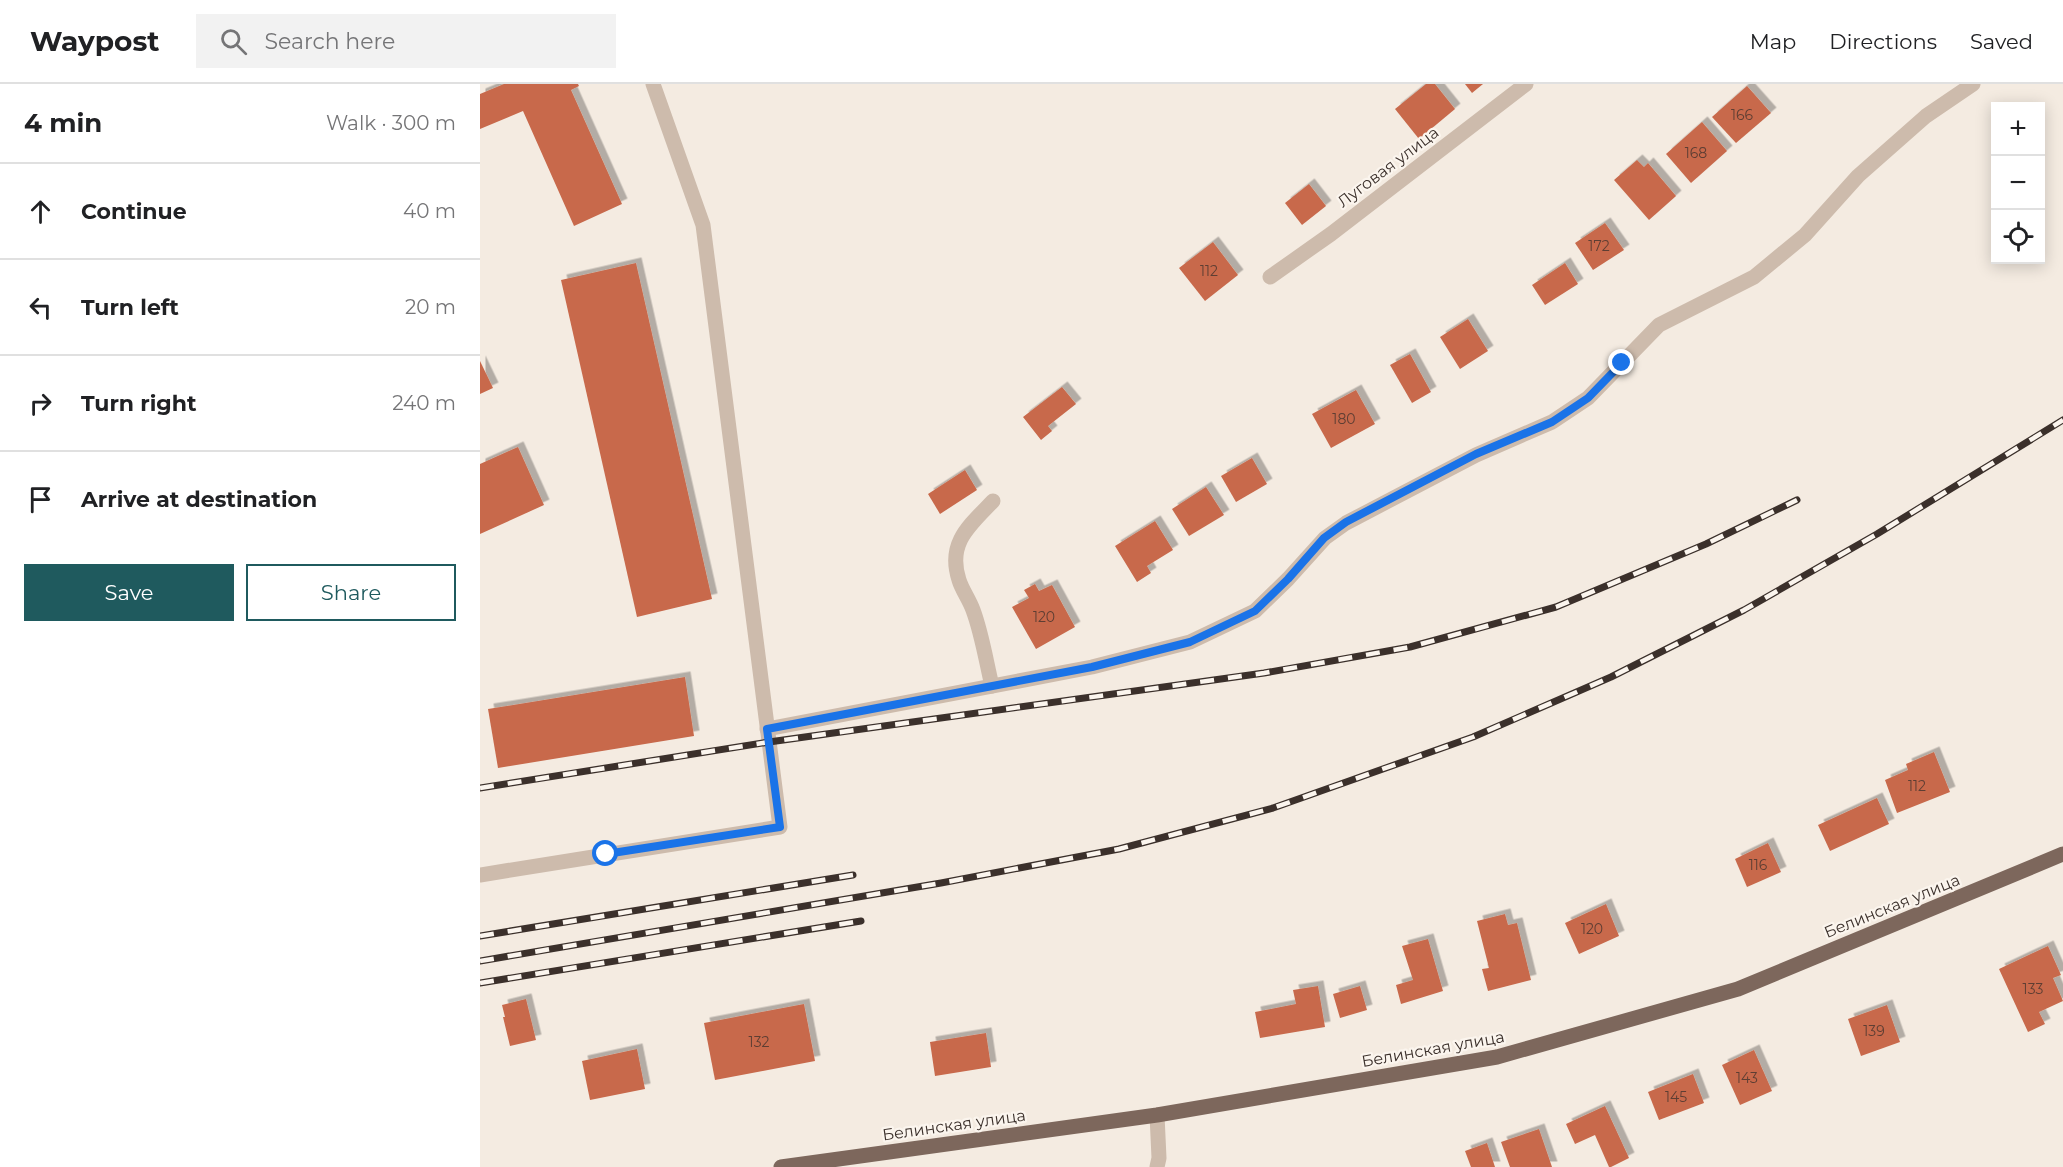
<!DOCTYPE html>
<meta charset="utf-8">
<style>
body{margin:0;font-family:Montserrat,sans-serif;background:#f2f2f2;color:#202124}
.controls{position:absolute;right:18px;top:18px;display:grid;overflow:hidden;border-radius:0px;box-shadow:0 3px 15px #0003}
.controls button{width:54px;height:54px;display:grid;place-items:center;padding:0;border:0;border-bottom:2px solid #e0e0e0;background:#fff;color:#202124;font:30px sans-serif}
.stop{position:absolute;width:18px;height:18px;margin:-14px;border:4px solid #1a73e8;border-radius:50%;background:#fff}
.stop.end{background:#1a73e8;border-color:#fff;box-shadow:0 2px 6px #0008}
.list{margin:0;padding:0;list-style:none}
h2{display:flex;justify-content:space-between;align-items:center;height:78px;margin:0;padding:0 24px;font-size:26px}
h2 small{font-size:20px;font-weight:400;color:#757577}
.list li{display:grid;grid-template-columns:39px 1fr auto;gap:18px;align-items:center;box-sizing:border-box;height:96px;padding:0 24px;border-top:2px solid #e0e0e0}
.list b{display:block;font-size:22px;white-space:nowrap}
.list em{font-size:20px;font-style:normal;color:#757577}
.actions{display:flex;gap:12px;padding:18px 24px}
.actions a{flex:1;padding:14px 0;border:2px solid #1f5a5e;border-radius:0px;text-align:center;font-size:21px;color:#1f5a5e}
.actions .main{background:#1f5a5e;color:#fff}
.icon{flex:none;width:33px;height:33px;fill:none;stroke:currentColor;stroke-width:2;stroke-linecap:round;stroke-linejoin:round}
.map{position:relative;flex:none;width:1583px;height:1083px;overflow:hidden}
header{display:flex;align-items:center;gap:36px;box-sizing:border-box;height:84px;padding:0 30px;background:#fff;border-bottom:2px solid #e0e0e0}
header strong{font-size:28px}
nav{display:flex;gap:33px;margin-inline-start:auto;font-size:21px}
.search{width:420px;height:54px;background:#f2f2f2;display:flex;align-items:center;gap:15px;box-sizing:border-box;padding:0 21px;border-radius:0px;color:#757577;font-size:22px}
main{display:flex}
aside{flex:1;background:#fff}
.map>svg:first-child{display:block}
</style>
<header>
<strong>Waypost</strong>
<div class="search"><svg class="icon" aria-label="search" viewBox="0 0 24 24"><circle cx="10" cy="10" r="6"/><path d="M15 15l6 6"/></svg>Search here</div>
<nav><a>Map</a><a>Directions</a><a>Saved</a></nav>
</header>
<main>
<aside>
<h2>4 min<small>Walk · 300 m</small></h2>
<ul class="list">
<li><svg class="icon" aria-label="ahead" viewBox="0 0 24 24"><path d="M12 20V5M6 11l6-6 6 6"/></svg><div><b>Continue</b></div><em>40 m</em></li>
<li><svg class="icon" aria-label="left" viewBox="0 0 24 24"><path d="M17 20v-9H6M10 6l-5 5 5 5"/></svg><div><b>Turn left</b></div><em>20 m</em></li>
<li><svg class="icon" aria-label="right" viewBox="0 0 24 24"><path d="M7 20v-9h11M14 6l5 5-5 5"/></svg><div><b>Turn right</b></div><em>240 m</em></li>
<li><svg class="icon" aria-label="arrive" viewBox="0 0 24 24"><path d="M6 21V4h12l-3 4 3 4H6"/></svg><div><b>Arrive at destination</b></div></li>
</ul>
<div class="actions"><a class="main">Save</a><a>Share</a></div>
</aside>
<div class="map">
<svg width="1583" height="1083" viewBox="0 0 1583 1083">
<defs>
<filter id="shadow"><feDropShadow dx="5.5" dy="-5.5" stdDeviation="0" flood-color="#0004"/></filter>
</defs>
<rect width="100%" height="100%" fill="#f4ebe1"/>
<g fill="#c8694b" filter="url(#shadow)">
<polygon points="24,0 98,0 99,2 91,6 142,120 94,142 43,27 0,45 0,10"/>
<polygon points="946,0 955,0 975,25 939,55 915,25"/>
<polygon points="985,0 1003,0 992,9"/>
<polygon points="1267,2 1291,29 1256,59 1232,33"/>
<polygon points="1222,38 1247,67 1211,99 1186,70"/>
<polygon points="1157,76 1164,83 1168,79 1196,112 1169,136 1134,96"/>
<polygon points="829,100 846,122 822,141 805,119"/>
<polygon points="1125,139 1144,166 1113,186 1095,159"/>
<polygon points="733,158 758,191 725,217 699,184"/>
<polygon points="156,179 232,515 157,533 81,196"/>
<polygon points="1085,179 1098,200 1065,221 1052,201"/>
<polygon points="988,235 1008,267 980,285 960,253"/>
<polygon points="930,270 951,308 932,319 910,281"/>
<polygon points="0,277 13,304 0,310"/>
<polygon points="582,303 596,320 568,342 572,347 561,356 543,333"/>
<polygon points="876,306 895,340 851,364 832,330"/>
<polygon points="38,363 64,421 0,450 0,380"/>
<polygon points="772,374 787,400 756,418 741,392"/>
<polygon points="485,386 497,406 460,430 448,410"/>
<polygon points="726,403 744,431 709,452 692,425"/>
<polygon points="675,437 693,466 667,482 671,489 657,498 635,462"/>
<polygon points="555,500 559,507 572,501 595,543 556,565 532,523 549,514 544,506"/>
<polygon points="205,593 214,652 18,684 8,625"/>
<polygon points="1454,668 1470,708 1417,729 1405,696 1428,686 1426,680"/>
<polygon points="1397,714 1409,740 1350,767 1338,741"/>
<polygon points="1288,759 1301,788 1267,803 1255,775"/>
<polygon points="1126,820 1139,852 1099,870 1085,839"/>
<polygon points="1025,830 1028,841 1037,839 1051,896 1008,907 1002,885 1009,884 997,837"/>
<polygon points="948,855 963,907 921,920 916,901 933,896 922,862"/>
<polygon points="1568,862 1581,891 1573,894 1583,917 1559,928 1565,940 1548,948 1519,885"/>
<polygon points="838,902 845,943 780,954 775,928 816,920 813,906"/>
<polygon points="880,902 887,926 860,934 853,910"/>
<polygon points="46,915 56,956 30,962 23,933 25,933 22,921"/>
<polygon points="324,920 335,977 235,996 224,939"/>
<polygon points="1407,921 1420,958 1381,972 1368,935"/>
<polygon points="506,949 511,983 455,992 450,958"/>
<polygon points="157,965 165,1005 110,1016 102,977"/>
<polygon points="1274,966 1292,1007 1260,1021 1242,981"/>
<polygon points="1213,990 1224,1019 1179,1036 1168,1008"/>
<polygon points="1125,1022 1149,1074 1131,1083 1129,1083 1115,1051 1095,1060 1086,1040"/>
<polygon points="1059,1045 1072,1083 1030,1083 1021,1058"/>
<polygon points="1007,1059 1015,1083 991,1083 985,1067"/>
</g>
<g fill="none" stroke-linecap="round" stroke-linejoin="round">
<g stroke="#cdbbac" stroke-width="15">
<polyline points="790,193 851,150 1046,0"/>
<path d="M512,602C506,577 502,550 493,526C489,515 482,506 479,496C467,459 489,442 513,417"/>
<polyline points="287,645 612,583 710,558 775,527 808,495 845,454 866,439 996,371 1072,338 1108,314 1179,241 1274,193 1325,151 1378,92 1446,32 1493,0"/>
<polyline points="0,791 300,743 223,141 173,0"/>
<polyline points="677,1083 679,1074 677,1031"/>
</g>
<polyline stroke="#7d675c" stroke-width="15" points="301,1083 677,1031 1017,973 1258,905 1583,770"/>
<g stroke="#3b302b" stroke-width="7">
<g id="rail">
<polyline points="0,704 289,658 784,589 930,563 1076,523 1226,460 1317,416"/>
<polyline points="0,852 373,791"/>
<polyline points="0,877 461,799 639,765 793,724 993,653 1131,593 1264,526 1397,450 1583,336"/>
<polyline points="0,899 381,837"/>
</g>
</g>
<use href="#rail" stroke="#fbf5ee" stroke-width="4.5" stroke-dasharray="14" stroke-linecap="butt"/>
</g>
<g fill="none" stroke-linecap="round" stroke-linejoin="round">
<polyline stroke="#1a73e8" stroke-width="8" points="126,770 300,743 287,645 612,583 710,558 775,527 808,495 844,454 866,438 996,370 1072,338 1108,314 1142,279"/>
</g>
<g text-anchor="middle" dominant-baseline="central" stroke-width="4.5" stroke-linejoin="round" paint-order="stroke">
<g font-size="14" fill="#5e3e33">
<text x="1262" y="31">166</text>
<text x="1216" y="69">168</text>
<text x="1119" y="162">172</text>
<text x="729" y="187">112</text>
<text x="864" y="335">180</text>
<text x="564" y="533">120</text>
<text x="1437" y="702">112</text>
<text x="1278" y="781">116</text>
<text x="1112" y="845">120</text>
<text x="1553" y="905">133</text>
<text x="1394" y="947">139</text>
<text x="279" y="958">132</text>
<text x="1267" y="994">143</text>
<text x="1196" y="1013">145</text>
</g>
<g font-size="16" fill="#3b302b" stroke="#fbf5ee">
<text transform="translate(908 83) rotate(-37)">Луговая улица</text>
<text transform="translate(1412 822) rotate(-22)">Белинская улица</text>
<text transform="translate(953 965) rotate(-10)">Белинская улица</text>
<text transform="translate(474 1041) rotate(-8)">Белинская улица</text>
</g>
</g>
</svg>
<div class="controls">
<button>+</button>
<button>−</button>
<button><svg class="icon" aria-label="locate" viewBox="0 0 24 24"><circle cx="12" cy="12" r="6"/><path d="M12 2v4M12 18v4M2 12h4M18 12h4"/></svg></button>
</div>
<div class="stop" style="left:126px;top:770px"></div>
<div class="stop end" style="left:1142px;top:279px"></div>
</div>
</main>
